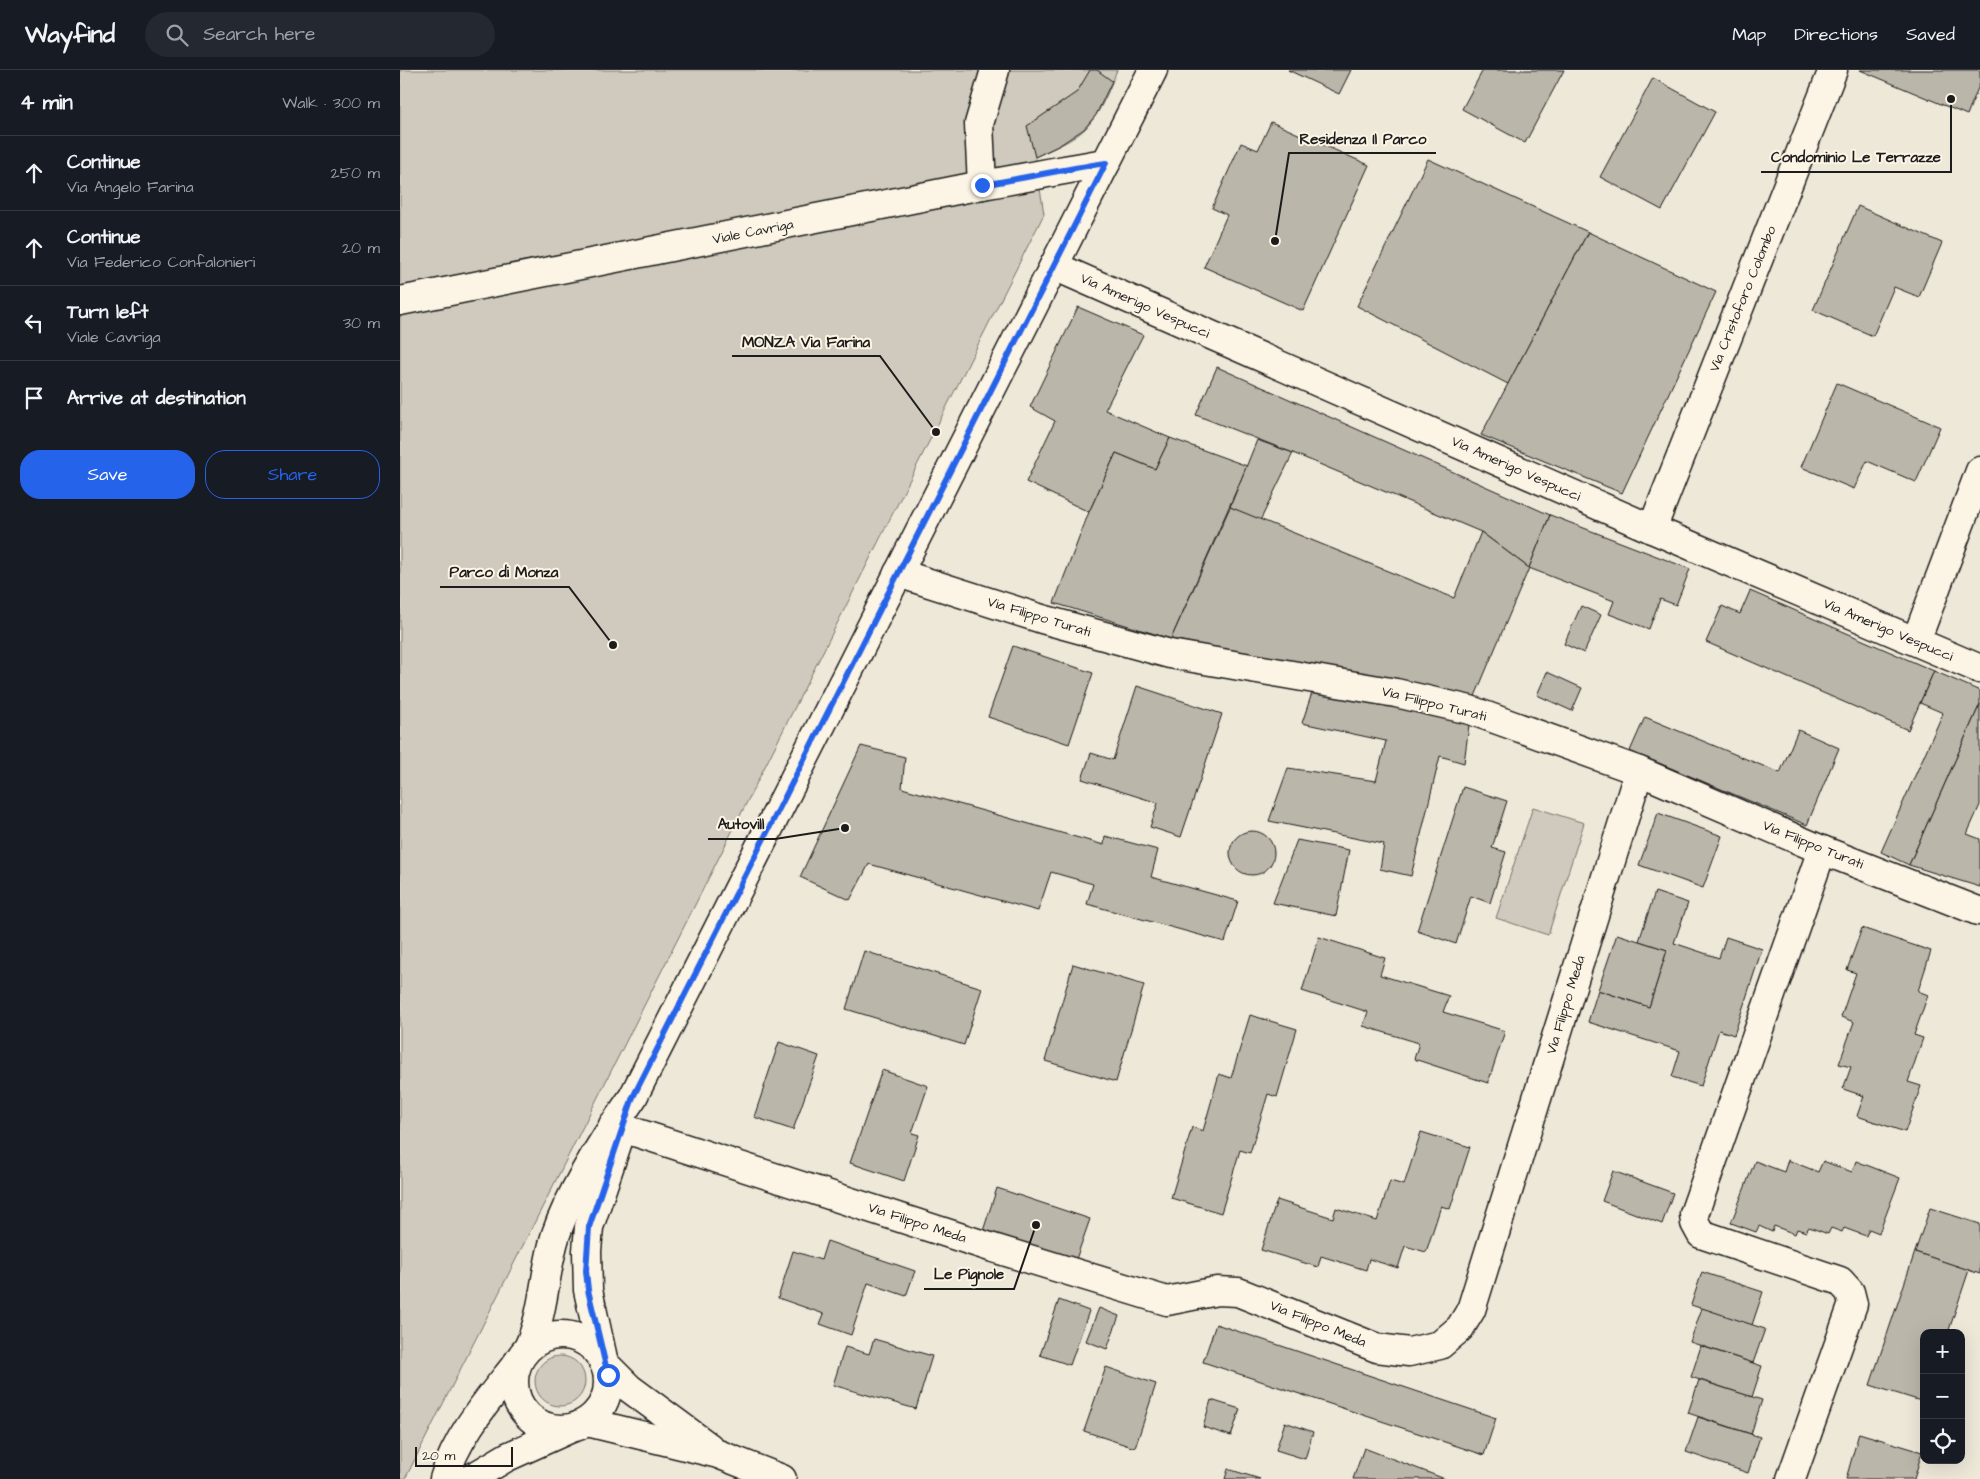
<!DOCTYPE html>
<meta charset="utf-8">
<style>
body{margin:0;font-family:"Architects Daughter",sans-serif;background:#242831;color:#f1f3f6}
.controls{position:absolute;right:15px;bottom:15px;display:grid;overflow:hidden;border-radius:10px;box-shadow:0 5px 20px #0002}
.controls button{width:45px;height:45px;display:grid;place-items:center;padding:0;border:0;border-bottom:1px solid #363941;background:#171b24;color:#f1f3f6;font:25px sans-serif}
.scale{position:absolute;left:15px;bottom:12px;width:98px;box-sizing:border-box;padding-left:5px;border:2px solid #1c1c1c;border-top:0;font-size:14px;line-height:18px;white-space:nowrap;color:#1c1c1c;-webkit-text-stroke:4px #fcf5e5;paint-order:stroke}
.stop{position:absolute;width:15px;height:15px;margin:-11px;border:4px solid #2563eb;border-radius:50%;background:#fff}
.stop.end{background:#2563eb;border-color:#fff;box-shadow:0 1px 5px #0008}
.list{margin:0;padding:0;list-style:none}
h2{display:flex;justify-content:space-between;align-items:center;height:65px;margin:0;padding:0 20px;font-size:21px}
h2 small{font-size:16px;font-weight:400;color:#9ea1a6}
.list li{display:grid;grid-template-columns:32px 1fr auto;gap:15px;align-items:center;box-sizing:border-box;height:75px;padding:0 20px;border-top:1px solid #363941}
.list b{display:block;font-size:19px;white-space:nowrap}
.list p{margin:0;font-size:16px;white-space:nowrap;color:#9ea1a6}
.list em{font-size:16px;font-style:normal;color:#9ea1a6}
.actions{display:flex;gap:10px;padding:15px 20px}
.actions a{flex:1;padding:11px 0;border:1px solid #2563eb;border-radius:20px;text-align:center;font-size:18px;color:#2563eb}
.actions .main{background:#2563eb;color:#fff}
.icon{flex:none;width:28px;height:28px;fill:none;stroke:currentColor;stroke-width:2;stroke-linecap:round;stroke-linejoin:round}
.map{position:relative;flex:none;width:1580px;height:1409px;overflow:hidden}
header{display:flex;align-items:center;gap:30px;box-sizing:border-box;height:70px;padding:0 25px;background:#171b24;border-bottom:1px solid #363941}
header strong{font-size:24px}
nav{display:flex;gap:28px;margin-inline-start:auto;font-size:18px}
.search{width:350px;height:45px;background:#242831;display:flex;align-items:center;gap:12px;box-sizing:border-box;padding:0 18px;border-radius:28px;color:#9ea1a6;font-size:19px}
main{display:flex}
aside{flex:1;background:#171b24}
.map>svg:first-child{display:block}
</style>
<header>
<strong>Wayfind</strong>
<div class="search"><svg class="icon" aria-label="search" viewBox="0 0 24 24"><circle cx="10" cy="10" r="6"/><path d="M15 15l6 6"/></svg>Search here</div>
<nav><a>Map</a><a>Directions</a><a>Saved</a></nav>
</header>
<main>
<aside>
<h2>4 min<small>Walk · 300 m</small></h2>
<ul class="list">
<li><svg class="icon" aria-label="ahead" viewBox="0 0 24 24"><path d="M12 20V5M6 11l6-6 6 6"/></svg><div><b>Continue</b><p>Via Angelo Farina</p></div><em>250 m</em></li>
<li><svg class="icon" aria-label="ahead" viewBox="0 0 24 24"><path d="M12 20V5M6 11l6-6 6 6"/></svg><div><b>Continue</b><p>Via Federico Confalonieri</p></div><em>20 m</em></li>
<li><svg class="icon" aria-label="left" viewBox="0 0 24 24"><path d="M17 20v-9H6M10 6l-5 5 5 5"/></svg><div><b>Turn left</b><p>Viale Cavriga</p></div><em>30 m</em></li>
<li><svg class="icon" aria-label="arrive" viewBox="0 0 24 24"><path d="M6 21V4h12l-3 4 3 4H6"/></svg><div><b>Arrive at destination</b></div></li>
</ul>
<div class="actions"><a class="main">Save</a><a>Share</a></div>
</aside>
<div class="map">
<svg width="1580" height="1409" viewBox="0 0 1580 1409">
<rect width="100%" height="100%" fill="#eee8d9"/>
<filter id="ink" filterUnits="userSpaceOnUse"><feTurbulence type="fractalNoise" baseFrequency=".02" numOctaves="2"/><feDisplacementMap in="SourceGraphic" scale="10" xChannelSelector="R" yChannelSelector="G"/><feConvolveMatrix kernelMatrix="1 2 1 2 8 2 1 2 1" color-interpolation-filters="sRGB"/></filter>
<g filter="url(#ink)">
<g fill="#cfcabd" stroke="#76736c">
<path d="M0,0H717C709,20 701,42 686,58C673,71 652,79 635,87L644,144L5,1409H0Z"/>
<polygon points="1133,737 1184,753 1148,865 1096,848"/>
<circle cx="160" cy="1311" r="25"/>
</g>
<g fill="#bab6aa" stroke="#1c1c1c">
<polygon points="690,0 697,0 712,11 696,45 684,59 660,75 635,87 627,56 677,22"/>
<polygon points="888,0 951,0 939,24"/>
<polygon points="1083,0 1164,0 1125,73 1062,39"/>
<polygon points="1460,0 1580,0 1580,13 1567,45"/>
<polygon points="1253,8 1315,42 1262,140 1200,107"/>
<polygon points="871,52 969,95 903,241 804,197 827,145 812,138 841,73 858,80"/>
<polygon points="1028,89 1188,162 1108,314 957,236"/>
<polygon points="1458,136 1542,173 1519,227 1494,217 1473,266 1413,240"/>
<polygon points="1188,162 1316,222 1222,423 1081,365"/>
<polygon points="678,237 743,265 705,340 770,368 755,399 716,383 689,442 626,412 655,351 630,337"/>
<polygon points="817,297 1150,445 1129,498 1081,462 893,383 796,345"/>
<polygon points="1437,313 1540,357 1516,412 1467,391 1454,419 1401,397"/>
<polygon points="770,368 847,396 771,569 654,533 689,442 716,383 755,399"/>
<polygon points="857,370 893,383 860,451 830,437"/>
<polygon points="830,437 1054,528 1081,462 1129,498 1073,631 1013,616 771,569"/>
<polygon points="1150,445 1290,499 1276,535 1260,529 1249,559 1209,544 1214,531 1129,498"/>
<polygon points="1350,521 1534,601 1508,660 1306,572 1322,536 1340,544"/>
<polygon points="1181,536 1201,545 1184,583 1164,574"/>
<polygon points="613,576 693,603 669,674 588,647"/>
<polygon points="1534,601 1580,621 1580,634 1509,795 1481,782 1543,643 1520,633"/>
<polygon points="1147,602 1182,618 1172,641 1137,625"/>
<polygon points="737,616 822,644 781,767 750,757 758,733 682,709 691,683 713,690"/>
<polygon points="914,617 1070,647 1064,693 1040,686 1011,806 980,799 984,774 869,751 888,698 976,711 986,671 902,653"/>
<polygon points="1580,634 1580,735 1567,764 1580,769 1580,817 1509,795"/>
<polygon points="1245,647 1380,703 1398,660 1439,678 1407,755 1230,681"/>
<polygon points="461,676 505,687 502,718 704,775 705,766 758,780 751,807 838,831 825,872 687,834 693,814 651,802 638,841 469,794 450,830 400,807"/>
<polygon points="1063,717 1107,731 1092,778 1106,782 1090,833 1071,826 1056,874 1017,861"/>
<polygon points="1258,743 1322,766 1303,818 1239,795"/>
<circle cx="852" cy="783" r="22"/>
<polygon points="897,770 949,780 936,846 873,833"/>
<polygon points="1255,822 1288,833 1274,873 1319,888 1326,867 1362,879 1334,965 1319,960 1301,1016 1272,1007 1280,981 1188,952 1198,920 1249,937 1267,880 1239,871"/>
<polygon points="1462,858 1531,881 1518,921 1528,925 1514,965 1523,968 1508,1012 1521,1016 1505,1062 1457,1046 1464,1026 1443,1019 1451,997 1439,994 1454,952 1441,947 1456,903 1447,900"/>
<polygon points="1217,864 1267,880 1249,937 1198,920"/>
<polygon points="919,867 985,888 980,905 1049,926 1043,942 1105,961 1088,1013 1014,989 1019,973 963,956 968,942 902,921"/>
<polygon points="464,881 582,918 564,975 446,939"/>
<polygon points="673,894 744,915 716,1012 645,991"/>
<polygon points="850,945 897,959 877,1027 868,1024 850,1083 840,1080 821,1143 771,1128 792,1057 803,1061 819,1004 831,1008"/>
<polygon points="379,972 419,986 393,1060 354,1047"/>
<polygon points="482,1000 528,1016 512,1063 519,1065 504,1111 450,1093"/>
<polygon points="1021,1062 1070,1077 1050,1139 1041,1136 1026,1182 1005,1176 998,1198 969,1189 966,1200 921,1186 918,1197 861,1180 877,1130 933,1148 936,1138 977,1151 990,1111 1004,1115"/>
<polygon points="1388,1090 1418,1102 1423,1091 1452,1102 1456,1091 1500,1108 1479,1163 1469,1159 1466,1166 1444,1158 1442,1162 1431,1158 1428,1164 1409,1157 1406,1162 1397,1159 1395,1164 1374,1156 1372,1162 1359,1156 1356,1162 1331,1153 1355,1091 1384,1102"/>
<polygon points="1213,1101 1273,1123 1262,1154 1202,1131"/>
<polygon points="597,1118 690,1149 675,1192 583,1161"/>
<polygon points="1530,1138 1580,1154 1580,1204 1515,1182"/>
<polygon points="427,1171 515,1201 506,1226 468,1213 451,1265 420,1254 424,1244 378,1228 393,1181 421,1190"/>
<polygon points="1515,1182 1569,1200 1548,1263 1524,1263 1524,1332 1470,1315"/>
<polygon points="1302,1202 1363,1222 1352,1255 1291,1235"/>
<polygon points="659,1230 689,1241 670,1295 640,1285"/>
<polygon points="699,1238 719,1246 707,1279 686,1271"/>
<polygon points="1302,1238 1365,1259 1353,1293 1290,1272"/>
<polygon points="816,1254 1096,1348 1084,1385 803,1292"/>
<polygon points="474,1269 532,1286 516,1339 433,1315 445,1277 469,1284"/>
<polygon points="1301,1276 1362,1296 1352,1327 1291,1307"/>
<polygon points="706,1297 756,1314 735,1378 684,1361"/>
<polygon points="1299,1310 1362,1330 1351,1364 1288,1343"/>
<polygon points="811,1330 840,1339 831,1366 803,1357"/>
<polygon points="1298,1347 1360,1367 1348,1403 1286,1382"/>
<polygon points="885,1352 913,1362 905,1389 876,1380"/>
<polygon points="1459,1363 1522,1382 1514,1409 1446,1409"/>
<polygon points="964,1378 1045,1409 953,1409"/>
<polygon points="828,1399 860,1409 825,1409"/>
</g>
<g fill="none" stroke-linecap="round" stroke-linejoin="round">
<g stroke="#1c1c1c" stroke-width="31">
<g id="minor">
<polyline points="582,115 579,54 595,0"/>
<polyline points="654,196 1252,459 1580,599"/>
<path d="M0,231L582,115C624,108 665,99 706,93"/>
<polyline points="1252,459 1433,0"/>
<polyline points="498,503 642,549 770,584 996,623 1070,640 1239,701 1422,780 1578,841"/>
<polyline points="1516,571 1580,401"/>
<polyline points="213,1055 590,1177 767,1231 817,1221 838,1222 977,1278 1009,1282 1040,1275 1060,1258 1071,1240 1239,701"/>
<path d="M128,1278C145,1242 144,1201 156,1164C172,1118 205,1067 233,1027L753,0"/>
<polyline points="204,1293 188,1220 187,1181 189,1157 218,1071"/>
<polyline points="1391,1409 1453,1234 1450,1222 1440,1211 1301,1164 1295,1153 1294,1144 1422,780"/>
</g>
</g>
<g stroke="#1c1c1c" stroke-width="31">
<g id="major">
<circle cx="161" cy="1312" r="47"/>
<polyline points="204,1293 229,1318 309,1377"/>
<polyline points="187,1352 318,1384 382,1409"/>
<path d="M44,1409C57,1364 90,1328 118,1292"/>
<polyline points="70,1409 107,1387 169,1359"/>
</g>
</g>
<use href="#minor" stroke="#fcf5e5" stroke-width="28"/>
<use href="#major" stroke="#fcf5e5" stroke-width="28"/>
</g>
</g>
<g fill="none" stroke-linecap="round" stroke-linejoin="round" filter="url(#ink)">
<path stroke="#2563eb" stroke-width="6" d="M208,1305L188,1220L186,1201L189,1157L233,1027L706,93C665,99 624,108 582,115"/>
</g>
<g text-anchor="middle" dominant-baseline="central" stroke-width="4" stroke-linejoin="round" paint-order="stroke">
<g font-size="14" fill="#1c1c1c" stroke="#fcf5e5">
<text transform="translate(353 162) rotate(-11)">Viale Cavriga</text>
<text transform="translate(1343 229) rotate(-68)">Via Cristoforo Colombo</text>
<text transform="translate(745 236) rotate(24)">Via Amerigo Vespucci</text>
<text transform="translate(1116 399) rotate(24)">Via Amerigo Vespucci</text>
<text transform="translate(639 547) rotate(17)">Via Filippo Turati</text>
<text transform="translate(1488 560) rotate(23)">Via Amerigo Vespucci</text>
<text transform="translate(1034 634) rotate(14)">Via Filippo Turati</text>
<text transform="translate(1413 775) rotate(22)">Via Filippo Turati</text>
<text transform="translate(1166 935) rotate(-73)">Via Filippo Meda</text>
<text transform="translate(517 1153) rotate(18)">Via Filippo Meda</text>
<text transform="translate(918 1254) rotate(22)">Via Filippo Meda</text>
</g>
</g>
<path fill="none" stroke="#1c1c1c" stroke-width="2" d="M875 171L889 83H1036M1551 29L1551 102H1361M536 362L480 286H332M213 575L169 517H40M445 758L375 769H308M636 1155L614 1219H524"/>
<g fill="#1c1c1c" stroke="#fcf5e5" stroke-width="2">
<circle cx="875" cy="171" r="5"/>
<circle cx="1551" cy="29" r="5"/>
<circle cx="536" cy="362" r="5"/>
<circle cx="213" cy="575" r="5"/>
<circle cx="445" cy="758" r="5"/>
<circle cx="636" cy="1155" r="5"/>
</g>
<g font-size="15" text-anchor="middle" font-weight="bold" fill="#1c1c1c" stroke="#fcf5e5" stroke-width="4" stroke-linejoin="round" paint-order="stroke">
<text x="963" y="74">Residenza Il Parco</text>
<text x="1456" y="92">Condominio Le Terrazze</text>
<text x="406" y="277">MONZA Via Farina</text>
<text x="104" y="507">Parco di Monza</text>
<text x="341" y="759">Autovill</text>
<text x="569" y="1209">Le Pignole</text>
</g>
</svg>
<div class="controls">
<button>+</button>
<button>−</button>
<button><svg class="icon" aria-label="locate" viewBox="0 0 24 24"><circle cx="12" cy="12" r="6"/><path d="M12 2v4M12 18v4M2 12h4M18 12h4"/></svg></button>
</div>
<div class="scale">20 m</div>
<div class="stop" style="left:208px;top:1305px"></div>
<div class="stop end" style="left:582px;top:115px"></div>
</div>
</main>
